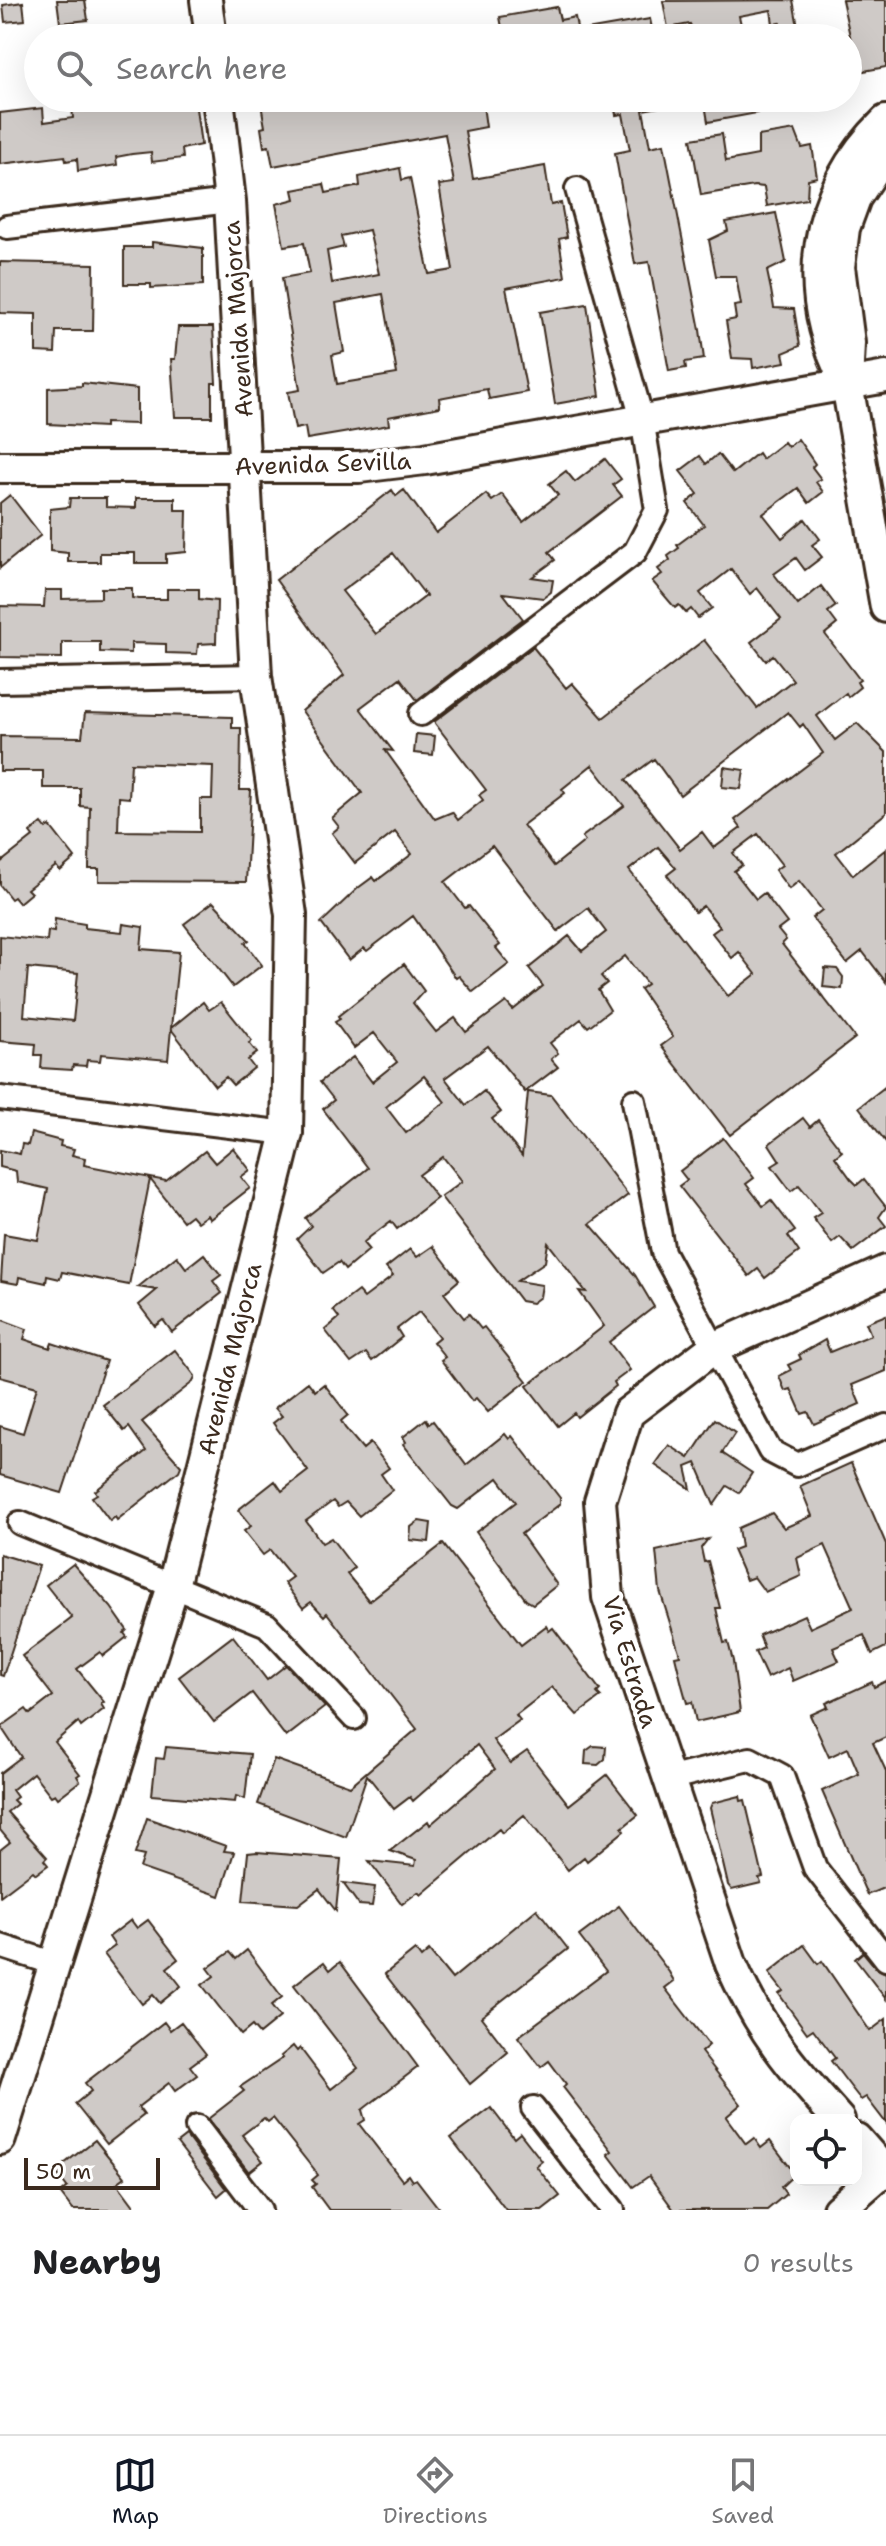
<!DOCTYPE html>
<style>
body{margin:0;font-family:"Shantell Sans",sans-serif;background:#f2f2f2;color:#202124}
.controls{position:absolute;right:24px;bottom:24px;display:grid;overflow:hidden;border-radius:16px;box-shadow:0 8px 32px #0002}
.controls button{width:72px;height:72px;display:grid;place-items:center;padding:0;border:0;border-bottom:2px solid #e0e0e0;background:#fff;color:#202124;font:40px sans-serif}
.scale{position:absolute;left:24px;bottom:20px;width:136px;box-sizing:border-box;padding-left:8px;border:4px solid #3b2a1e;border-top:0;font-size:22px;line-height:28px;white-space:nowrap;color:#3b2a1e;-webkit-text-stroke:6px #fff;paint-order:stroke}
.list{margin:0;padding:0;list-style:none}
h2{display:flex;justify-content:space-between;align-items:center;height:104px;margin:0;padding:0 32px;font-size:34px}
h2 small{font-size:26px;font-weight:400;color:#757577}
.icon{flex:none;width:44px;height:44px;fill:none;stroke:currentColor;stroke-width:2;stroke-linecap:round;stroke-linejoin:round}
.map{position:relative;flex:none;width:886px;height:2210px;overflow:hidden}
.search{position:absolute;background:#fff;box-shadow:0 8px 32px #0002;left:24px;right:24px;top:24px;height:88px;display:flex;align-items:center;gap:20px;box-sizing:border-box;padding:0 28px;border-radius:44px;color:#757577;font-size:30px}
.sheet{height:224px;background:#fff}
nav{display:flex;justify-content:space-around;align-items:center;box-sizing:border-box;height:112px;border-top:2px solid #e0e0e0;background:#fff;font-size:22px;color:#757577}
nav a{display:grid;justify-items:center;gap:4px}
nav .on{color:#111827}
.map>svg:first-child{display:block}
</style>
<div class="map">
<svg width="886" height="2210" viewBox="0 0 886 2210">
<rect width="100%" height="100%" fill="#fff"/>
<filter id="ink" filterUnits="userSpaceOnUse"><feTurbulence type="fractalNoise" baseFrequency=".0125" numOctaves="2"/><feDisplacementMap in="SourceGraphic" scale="16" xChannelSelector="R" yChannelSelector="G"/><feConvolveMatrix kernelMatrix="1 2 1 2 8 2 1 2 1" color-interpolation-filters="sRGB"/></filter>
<g filter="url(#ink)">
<g fill="#cfcac7" stroke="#3b2a1e" stroke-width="2" fill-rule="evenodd">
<polygon points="57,0 85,0 88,20 60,23"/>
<polygon points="793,0 799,32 782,35 780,23 773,24 771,10 739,16 742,29 696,38 690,24 668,28 663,1"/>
<polygon points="842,0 886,0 886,67 858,72"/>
<polygon points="23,2 25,20 5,22 3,5"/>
<polygon points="557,7 560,20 575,17 579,38 504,38 500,17"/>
<polygon points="650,19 654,38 587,38 586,30"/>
<polygon points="144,98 176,98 176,104 195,101 201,145 182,149 183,158 152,162 151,152 132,154 116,157 117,165 78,171 77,159 66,161 65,156 0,164 0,113 43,108 44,122 73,118 72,107 109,102 110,112 145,107"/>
<path d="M260,98H360L362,109L408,101L409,105L442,98H482L486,127L465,131L473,179L545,166L551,205L561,203L567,237L559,239L565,277L506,288L527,392L489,399L487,389L439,398L440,407L388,417L389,425L343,433L307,439L305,427L295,429L288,392L300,390L282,278L310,273L304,243L284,246L276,204L295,199L293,190L324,184L326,193L360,186L359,177L400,168L402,180L410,178L429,274L453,270L439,185L454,183L445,134L273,166L269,146L264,147L261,128L265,127ZM369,230L379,274L332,283L327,251L344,247L341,236ZM383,294L397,374L337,384L332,355L344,352L336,303Z"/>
<polygon points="613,98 669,98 670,105 643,110 650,147 664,144 700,330 704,359 685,362 686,368 669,371 649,262 635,264 615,153 630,150 623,114 616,115"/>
<polygon points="704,98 754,98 757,113 708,122"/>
<polygon points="795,130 802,148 812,146 817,177 808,179 807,199 767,206 764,187 754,186 701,195 691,139 722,134 726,161 758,155 758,136"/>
<polygon points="776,213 786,262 767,271 771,290 774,308 794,309 800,346 783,353 785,362 753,368 752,359 732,358 726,321 736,319 734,306 741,305 736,276 716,276 709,240 728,231 726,222"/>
<polygon points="152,242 203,248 203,285 151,288 151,284 124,284 124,247 152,247"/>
<polygon points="0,262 94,264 93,331 56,331 55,353 36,352 36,314 0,313"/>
<polygon points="587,304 600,396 555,404 540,312"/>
<polygon points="178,327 213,327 216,383 212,383 212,417 175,417 171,359 175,359"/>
<polygon points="82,383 137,389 137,424 105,423 105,427 48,424 48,388 82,386"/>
<path d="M798,439L815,464L812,467L821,479L816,482L823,492L809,503L798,488L763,514L782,538L805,519L820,539L812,545L822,557L805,570L796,558L774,574L798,605L821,586L836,606L828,612L837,624L825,634L860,680L857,682L860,687L848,697L846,693L817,716L835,740L857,723L886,752V813L836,853L853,875L886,849V982L862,951L847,963L812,918L822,910L799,881L789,889L775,870L782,865L758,834L733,853L742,865L734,871L756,899L764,893L787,923L778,930L786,940L782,944L855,1038L796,1084L730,1135L661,1046L673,1037L640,989L647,984L625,956L601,976L607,983L598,990L610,1010L588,1027L581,1019L550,1043L558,1053L551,1059L558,1067L525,1092L488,1046L445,1078L466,1105L484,1091L501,1112L492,1119L522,1156L528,1092L551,1095L628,1195L590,1224L635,1275L654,1307L609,1342L630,1370L614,1382L616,1386L577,1417L574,1413L558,1426L527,1386L604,1326L579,1291L586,1292L548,1243L545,1262L517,1281L542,1285L540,1297L532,1303L521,1301L441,1197L462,1181L443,1157L419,1175L437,1198L397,1229L391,1221L370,1237L363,1243L369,1250L345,1270L339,1262L323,1273L297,1239L311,1226L305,1218L368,1168L323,1109L334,1100L320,1082L353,1057L372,1082L397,1062L374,1033L354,1048L335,1022L340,1019L338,1016L404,964L424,991L413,1003L436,1032L455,1018L466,1032L506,1002L513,1010L543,986L529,968L569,936L582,951L606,932L588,908L558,931L492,846L445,882L465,908L469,906L500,945L496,948L509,964L473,992L459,976L456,978L413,916L367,951L364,948L349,960L321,923L358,888L373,877L376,881L412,854L395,832L355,863L332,833L339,827L332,818L362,793L302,711L344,675L276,580L392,490L396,496L404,490L436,533L486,494L492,501L502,494L523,522L558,495L549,484L566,471L575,482L605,459L621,479L613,485L622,496L549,552L555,560L532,577L553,580L551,592L543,598L503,593L523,619L417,700L400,678L360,708L393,751L385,750L435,819L452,812L458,820L483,800L479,795L486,790L434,722L533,647L566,688L572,683L603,718L704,640L757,708L793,680L773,655L766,661L751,642L781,619L757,588L750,594L731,569L700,593L712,608L698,618L691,609L686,613L679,605L675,608L652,581L662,574L658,569L670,560L668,556L679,548L677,545L704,525L687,503L698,494L680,471L700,456L706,464L718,454L733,473L758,453L762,459L784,442L788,447ZM393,553L426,596L376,634L342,591ZM788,712L800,727L803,724L823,753L735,820L741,828L714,848L702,832L680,849L626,780L654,759L680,795ZM592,765L624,806L582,837L585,841L554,866L523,825L565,793L562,789ZM658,847L676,868L667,875L695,912L703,906L720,927L712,933L732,958L739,952L756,974L728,996L629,870ZM424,1076L445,1102L406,1133L386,1107Z"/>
<polygon points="10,495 41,535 0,568 0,503"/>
<polygon points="70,498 106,498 106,507 136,508 136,498 175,498 175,510 187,510 186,552 166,554 166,563 135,563 135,553 100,553 100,562 68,562 68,553 50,551 50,509 69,507"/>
<polygon points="101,588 132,588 132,598 139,599 167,599 167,589 199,589 199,599 217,601 216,643 198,644 197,654 166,653 166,644 131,643 131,653 100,652 100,642 62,642 62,658 0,657 0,606 44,607 45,590 62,590 62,599 101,598"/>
<path d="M85,713L232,717V728H241L240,790H251L246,882L99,881V869H89L90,807L80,806V788H43V771H0V736L82,737ZM131,763L213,766L212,799H200V832L118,831L119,797L129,798Z"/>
<polygon points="416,734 435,736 433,755 414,753"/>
<polygon points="724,767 744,770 741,789 722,787"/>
<polygon points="42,823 46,828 50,826 75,858 60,871 56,866 27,889 31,893 19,903 14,897 11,899 0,885 0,863 33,837 30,833"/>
<polygon points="213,902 249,940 245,943 262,965 233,987 184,924"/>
<path d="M55,919L85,924V928L122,932L123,924L143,927L141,949L179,952L171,1028L203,1002L209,1010L221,1002L252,1041L249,1043L257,1053L248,1060L254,1068L233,1085L226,1077L215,1086L171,1029L168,1060L101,1054L100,1061L87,1060L86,1066L73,1065L72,1070L41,1068L42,1055H35L36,1044L0,1041V936L47,941L48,931L54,932ZM28,968L78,973L73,1021L24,1016Z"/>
<polygon points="825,968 837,969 843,977 842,989 823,987"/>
<polygon points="886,1086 886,1142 859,1107"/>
<polygon points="803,1118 810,1127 818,1120 842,1151 835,1157 851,1179 857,1185 864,1179 886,1207 879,1217 886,1226 853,1251 840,1237 832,1243 813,1218 821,1213 809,1197 799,1185 791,1191 772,1166 780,1161 769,1144"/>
<polygon points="31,1133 61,1141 60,1146 74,1149 72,1155 85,1158 84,1165 166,1181 205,1151 215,1163 233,1148 250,1170 241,1177 250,1188 210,1219 207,1215 197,1222 191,1215 183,1221 150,1179 129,1285 62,1272 60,1279 47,1276 46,1283 19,1277 18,1284 1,1281 4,1234 38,1240 44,1208 48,1189 17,1182 16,1171 0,1167 0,1150 20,1154 22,1144 28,1145"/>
<polygon points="723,1138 754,1178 746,1184 763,1206 771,1200 795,1231 788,1236 799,1252 765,1278 758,1269 749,1276 679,1186 687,1180 680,1171"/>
<polygon points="433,1246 459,1280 444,1293 464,1318 469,1314 481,1329 484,1327 527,1381 488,1412 476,1398 472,1401 441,1360 445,1357 433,1342 439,1337 419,1312 397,1329 402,1337 372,1361 366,1353 351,1363 325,1330 339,1318 333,1310 358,1291 364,1298 393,1276 386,1268 410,1249 417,1257"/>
<polygon points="204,1254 221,1275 213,1281 222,1293 172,1332 163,1320 155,1326 139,1305 157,1290 138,1287 177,1256 186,1268"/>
<polygon points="886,1315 886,1371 852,1385 860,1404 814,1424 808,1412 802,1414 791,1389 785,1391 779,1376 791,1370 788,1365 801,1359 799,1355 825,1340 830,1352 871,1335 866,1323"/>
<polygon points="0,1319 27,1329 24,1339 50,1348 52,1343 106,1361 62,1493 0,1475 0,1426 23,1433 37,1387 0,1377"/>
<polygon points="175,1350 195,1376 193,1382 142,1422 181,1466 179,1471 117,1520 115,1517 110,1521 92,1497 97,1494 95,1491 146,1451 129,1427 124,1431 103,1405"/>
<polygon points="308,1382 315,1391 324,1384 348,1415 341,1421 345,1428 363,1449 370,1443 389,1468 381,1474 392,1490 359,1516 346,1502 338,1507 333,1501 306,1521 322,1543 331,1538 354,1568 347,1574 369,1601 443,1544 521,1645 546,1626 549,1631 553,1628 600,1690 597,1693 601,1697 577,1715 552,1687 516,1715 520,1720 493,1740 510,1763 527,1751 569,1805 607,1775 638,1815 622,1828 624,1831 587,1861 584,1857 568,1870 524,1815 502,1833 499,1829 421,1895 418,1892 402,1904 369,1861 415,1866 416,1860 390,1851 428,1821 430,1825 495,1769 477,1745 413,1801 410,1797 394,1809 367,1775 346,1837 258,1804 274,1759 350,1786 417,1729 327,1613 324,1616 311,1602 303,1608 284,1583 292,1577 270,1550 263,1555 244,1531 251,1526 238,1510 275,1481 282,1491 308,1471 273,1423 282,1416 275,1408"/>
<polygon points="426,1419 429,1424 433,1421 466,1465 505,1434 509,1439 512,1436 560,1498 560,1504 521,1534 557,1585 533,1604 526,1600 476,1532 516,1502 498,1478 458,1509 452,1506 403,1444 406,1442 403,1437"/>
<polygon points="715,1419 735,1433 722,1453 752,1473 739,1493 727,1486 714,1505 696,1463 686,1467 691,1489 655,1465 669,1445 689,1458"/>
<polygon points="851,1463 886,1544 886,1647 872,1654 864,1635 833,1648 839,1661 793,1681 788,1668 767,1678 755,1652 764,1648 759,1635 804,1615 810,1628 853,1608 825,1545 797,1558 801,1576 765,1592 754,1577 746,1580 733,1550 741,1547 738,1528 772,1513 784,1528 812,1516 800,1486"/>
<polygon points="419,1521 431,1523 429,1542 410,1540 411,1527"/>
<polygon points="708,1539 701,1548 704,1562 708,1561 720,1608 716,1608 724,1643 728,1642 733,1661 740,1712 696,1722 692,1702 687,1703 682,1685 675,1656 680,1655 660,1591 656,1551"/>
<polygon points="0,1554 39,1566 3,1676 0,1675"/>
<polygon points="73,1564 111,1607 127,1630 124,1633 127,1637 103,1656 100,1652 77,1669 104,1702 101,1704 104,1709 81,1727 78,1722 55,1742 80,1774 77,1776 80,1781 58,1798 55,1794 51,1796 33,1773 12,1790 17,1797 13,1800 17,1804 7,1812 47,1857 44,1860 48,1865 36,1874 33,1871 0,1896 0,1850 10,1842 0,1830 0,1773 21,1757 1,1727 26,1709 30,1714 53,1696 22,1656 72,1618 46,1585"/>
<polygon points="233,1636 267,1680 286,1665 325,1707 286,1737 252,1693 214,1722 179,1677"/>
<polygon points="886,1681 886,1737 873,1743 886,1771 886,1887 867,1895 822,1791 859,1774 848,1748 829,1757 810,1715 828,1707 826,1703 872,1682 874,1687"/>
<polygon points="593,1746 606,1747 605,1759 598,1765 585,1764 586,1751"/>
<polygon points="166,1747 250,1754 245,1799 236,1796 235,1802 152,1795 156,1758 164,1759"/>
<polygon points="740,1796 741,1801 745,1800 763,1877 759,1878 761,1883 732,1890 728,1885 710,1808 712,1803"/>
<polygon points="147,1818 226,1846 224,1851 234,1852 220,1896 140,1868 144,1856 135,1854"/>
<polygon points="257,1852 341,1859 336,1911 319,1889 298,1905 243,1901 248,1853"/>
<polygon points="343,1883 375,1887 372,1906 359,1905"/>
<polygon points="619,1906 669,1972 674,1981 665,1988 709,2045 701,2052 741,2104 726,2117 746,2144 754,2138 761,2148 770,2141 795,2174 781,2187 786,2194 767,2210 674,2210 649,2176 633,2187 608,2154 612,2151 563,2087 566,2084 549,2061 541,2067 518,2037 606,1971 579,1936"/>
<polygon points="537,1909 568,1949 481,2017 508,2052 470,2084 385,1974 415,1950 421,1958 429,1951 452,1979"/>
<polygon points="131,1920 137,1928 148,1920 178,1959 167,1968 181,1986 160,2003 153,1995 142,2004 104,1954 115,1946 109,1937"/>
<polygon points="804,1945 818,1964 822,1961 870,2031 886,2019 886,2123 866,2097 861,2100 850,2086 831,2061 835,2058 813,2029 807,2033 779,1994 783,1991 769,1973"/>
<polygon points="247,1950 282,1997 271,2006 280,2017 259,2034 252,2026 241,2035 202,1985 214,1976 208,1968 230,1952 236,1959"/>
<polygon points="863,1952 876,1968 886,1973 886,1999 855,1959"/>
<polygon points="324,1962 330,1970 340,1962 418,2067 362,2110 365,2120 359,2124 402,2180 408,2175 412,2181 416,2179 440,2210 329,2210 312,2187 316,2184 312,2180 318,2175 273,2118 268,2122 264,2118 242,2135 263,2161 249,2172 208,2119 244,2091 240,2087 283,2058 281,2056 293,2046 297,2051 300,2048 331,2089 358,2068 294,1985"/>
<polygon points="164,2022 170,2030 181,2022 206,2054 190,2066 197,2075 175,2091 169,2083 138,2107 144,2115 107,2144 75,2104 91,2091 85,2083"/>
<polygon points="491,2108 514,2138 520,2133 542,2161 536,2166 560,2196 542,2210 506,2210 451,2138"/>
<polygon points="186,2136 226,2189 218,2196 177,2143"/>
<polygon points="95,2140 125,2177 117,2183 137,2210 73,2210 60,2193 67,2187 55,2171"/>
</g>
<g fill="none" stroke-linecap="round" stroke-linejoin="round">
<g stroke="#3b2a1e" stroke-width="28">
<g id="street">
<polyline points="7,227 230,201"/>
<polyline points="0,681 256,676"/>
<polyline points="421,714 635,552 657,510 642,419 577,189"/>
<polyline points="0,1098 287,1133"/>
<polyline points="634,1101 663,1252 770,1451 797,1465 886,1426"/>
<polyline points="20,1523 267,1625 354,1718"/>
<polyline points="667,1779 750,1759 782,1776 815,1868 886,1959"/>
<polyline points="0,1946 56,1964"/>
<polyline points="533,2108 613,2210"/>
<polyline points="197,2127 260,2210"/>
</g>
</g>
<g stroke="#3b2a1e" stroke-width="36">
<g id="secondary">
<polyline points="206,0 211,38"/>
<polyline points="886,152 855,198 844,228 839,267 849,343 847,384 886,607"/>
<path d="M846,382C799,292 812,193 886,121"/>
<polyline points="0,467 359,467 425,459 886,377"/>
<path d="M839,2120C791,2067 760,2030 731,1964L608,1597L600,1501L628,1413L712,1349L886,1271"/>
<polyline points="0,2139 173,1586 287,1133 291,915 256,676 230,201 218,98"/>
<polyline points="856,2139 886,2173"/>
<polyline points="838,2210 884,2170"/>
</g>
</g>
<use href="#street" stroke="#fff" stroke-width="22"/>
<use href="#secondary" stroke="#fff" stroke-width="30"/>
</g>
</g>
<g text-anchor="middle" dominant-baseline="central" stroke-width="8" stroke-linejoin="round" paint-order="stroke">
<g font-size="24" fill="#3b2a1e" stroke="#fff">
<text transform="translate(238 319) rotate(-94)">Avenida Majorca</text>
<text transform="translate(323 464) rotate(-2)">Avenida Sevilla</text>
<text transform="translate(230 1359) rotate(-76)">Avenida Majorca</text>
<text transform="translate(630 1662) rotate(73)">Via Estrada</text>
</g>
</g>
</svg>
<div class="controls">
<button><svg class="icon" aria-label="locate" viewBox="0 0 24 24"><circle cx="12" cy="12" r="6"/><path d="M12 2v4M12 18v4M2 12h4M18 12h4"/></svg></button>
</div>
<div class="scale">50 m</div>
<div class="search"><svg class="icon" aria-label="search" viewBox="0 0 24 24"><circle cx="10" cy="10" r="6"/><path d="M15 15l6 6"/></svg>Search here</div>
</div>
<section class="sheet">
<h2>Nearby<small>0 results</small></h2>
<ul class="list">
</ul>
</section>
<nav>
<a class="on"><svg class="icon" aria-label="map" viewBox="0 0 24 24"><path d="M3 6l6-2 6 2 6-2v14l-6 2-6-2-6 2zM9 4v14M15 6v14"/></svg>Map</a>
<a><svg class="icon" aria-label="directions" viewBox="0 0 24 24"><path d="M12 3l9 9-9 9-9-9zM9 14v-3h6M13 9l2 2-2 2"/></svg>Directions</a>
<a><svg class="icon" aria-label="saved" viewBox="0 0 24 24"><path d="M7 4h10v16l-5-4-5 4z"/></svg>Saved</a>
</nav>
